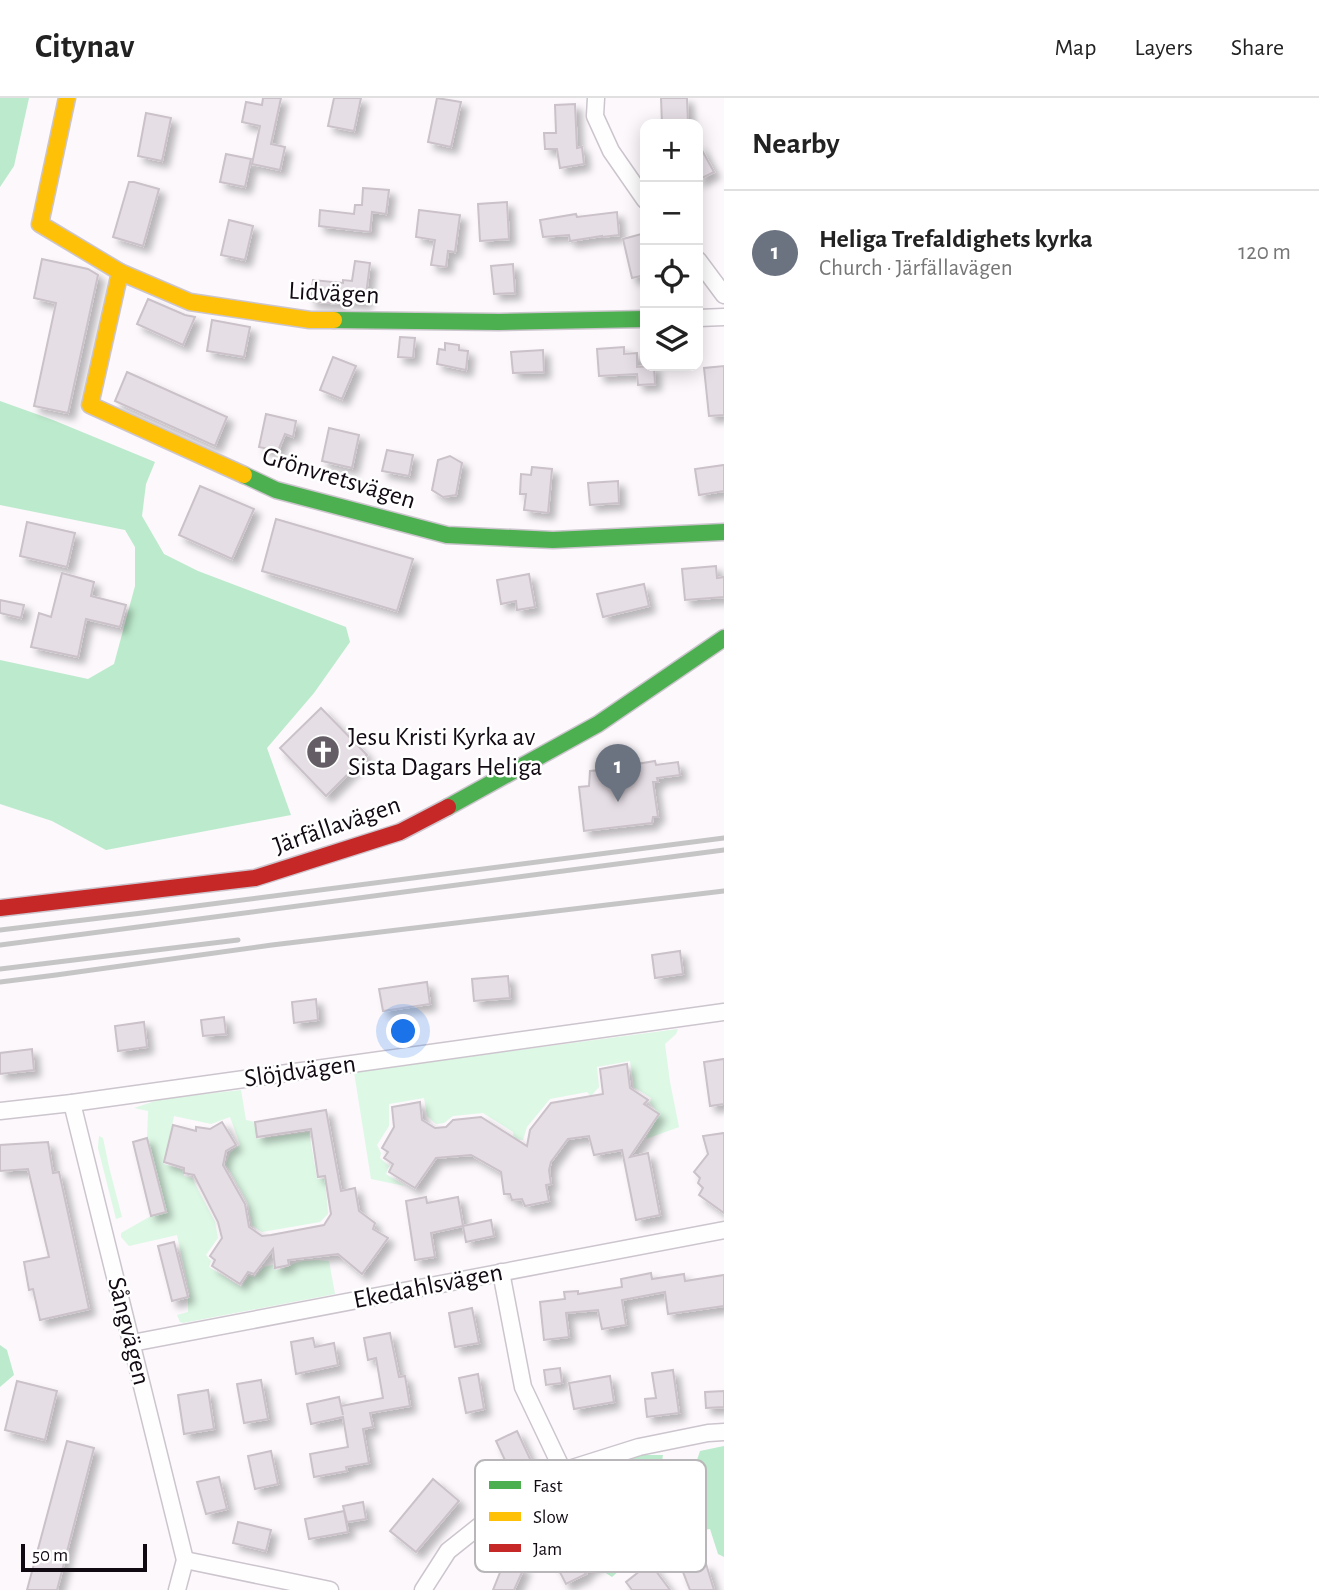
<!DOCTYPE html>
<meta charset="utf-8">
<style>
body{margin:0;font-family:"Alegreya Sans",sans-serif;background:#f6f6f6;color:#222}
.controls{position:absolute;right:21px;top:21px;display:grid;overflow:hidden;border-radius:14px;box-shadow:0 4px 18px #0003}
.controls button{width:63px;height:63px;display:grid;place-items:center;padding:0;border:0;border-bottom:2px solid #e0e0e0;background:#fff;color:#222;font:35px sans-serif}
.scale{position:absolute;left:21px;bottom:18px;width:126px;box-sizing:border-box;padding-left:7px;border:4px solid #120a13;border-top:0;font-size:19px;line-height:24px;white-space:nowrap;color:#120a13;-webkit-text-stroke:5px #fff;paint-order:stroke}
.you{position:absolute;left:404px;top:934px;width:24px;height:24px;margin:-18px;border:5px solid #fff;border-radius:50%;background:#1a73e8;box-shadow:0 0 0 10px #1a73e833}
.badge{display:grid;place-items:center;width:46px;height:46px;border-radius:50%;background:#0f766e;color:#fff;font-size:23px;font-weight:700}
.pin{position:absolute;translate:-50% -58px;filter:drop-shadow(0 2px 4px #0008)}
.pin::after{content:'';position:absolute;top:37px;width:24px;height:21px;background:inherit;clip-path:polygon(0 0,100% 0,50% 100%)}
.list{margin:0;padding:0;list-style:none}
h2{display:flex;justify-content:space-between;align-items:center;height:91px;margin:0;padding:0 28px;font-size:30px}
h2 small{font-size:23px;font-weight:400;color:#767676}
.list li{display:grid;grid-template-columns:46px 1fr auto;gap:21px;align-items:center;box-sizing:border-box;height:126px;padding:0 28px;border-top:2px solid #e0e0e0}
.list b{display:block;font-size:26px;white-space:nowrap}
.list p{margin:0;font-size:23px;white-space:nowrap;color:#767676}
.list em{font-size:23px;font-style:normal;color:#767676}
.icon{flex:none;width:38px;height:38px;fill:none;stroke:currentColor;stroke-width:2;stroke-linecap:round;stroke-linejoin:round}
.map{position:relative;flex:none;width:724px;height:1492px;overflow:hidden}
header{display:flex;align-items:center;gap:42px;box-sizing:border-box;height:98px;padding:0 35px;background:#fff;border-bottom:2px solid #e0e0e0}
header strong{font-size:33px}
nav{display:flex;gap:38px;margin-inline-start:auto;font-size:24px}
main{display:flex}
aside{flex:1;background:#fff}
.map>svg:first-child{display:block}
</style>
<header>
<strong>Citynav</strong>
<nav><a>Map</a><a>Layers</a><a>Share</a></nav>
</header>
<main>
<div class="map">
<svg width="724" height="1492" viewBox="0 0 724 1492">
<defs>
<filter id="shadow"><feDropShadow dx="6" dy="6" stdDeviation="3.5" flood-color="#0004"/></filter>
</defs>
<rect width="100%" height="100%" fill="#fcf8fc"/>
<g fill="#ddf8e5">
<polygon points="678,931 676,936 665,946 670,984 679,1029 646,1041 659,1016 650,1005 651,1000 634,989 630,963 597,969 599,989 591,998 587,994 550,1001 527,1029 523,1042 514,1041 513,1034 483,1015 453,1018 444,1025 436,1026 427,1018 424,1000 389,1006 389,1028 377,1047 381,1055 380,1060 389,1068 386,1076 405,1088 371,1081 354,974"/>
<path d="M241,992L246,1022L255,1024L258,1041L309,1034L317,1081H325L328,1116L320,1124L262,1134L252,1127L248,1105L226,1066L230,1055L240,1047L230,1019L211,1026L174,1018L164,1066L182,1072L184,1078L192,1080L215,1124L218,1140L206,1157L211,1163L209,1169L241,1189L249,1178L255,1179L264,1169L273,1167L276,1172C283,1171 287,1169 293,1166C304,1161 318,1162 329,1163L335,1196L183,1225L180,1224L177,1217L188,1214V1199L190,1196L177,1137L129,1148L121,1139V1135L151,1118L166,1114L147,1040L148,1013L134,1010L161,1001Z"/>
<polygon points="99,1038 103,1040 109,1069 122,1119 116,1121 98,1050"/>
</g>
<g fill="#bceacc">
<polygon points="0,0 29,0 14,68 0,89"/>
<polygon points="0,303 53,322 155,364 146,386 142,418 164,456 198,473 346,529 350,544 314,595 267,650 291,717 106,752 52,723 0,706 0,562 88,581 114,566 135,488 135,449 125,432 0,407"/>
<polygon points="0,1247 7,1252 14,1277 0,1289"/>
<polygon points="724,1348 724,1459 718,1456 710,1431 677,1436 644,1451 612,1479 601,1472 631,1448 647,1441 646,1424 620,1401 609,1368 636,1357 663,1357 657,1395 680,1410 701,1406 701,1381 697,1362 700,1353"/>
</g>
<g fill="#e6dee5" stroke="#cac2c8" stroke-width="2" filter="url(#shadow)">
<polygon points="263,0 281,0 271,46 285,49 280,72 252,66 260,28 242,24 246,4 262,7"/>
<polygon points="334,0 361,0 354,33 328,28"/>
<polygon points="437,0 461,4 451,49 428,44"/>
<polygon points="661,0 687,0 688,26 662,26"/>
<polygon points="575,6 577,50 582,49 584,66 560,70 557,51 545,51 544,35 556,35 555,7"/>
<polygon points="146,15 171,20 162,63 138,58"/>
<polygon points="698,45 714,74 698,82"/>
<polygon points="226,56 251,61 245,89 220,84"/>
<polygon points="129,84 134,84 159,91 143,148 113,139"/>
<polygon points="363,90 389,92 386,116 372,114 370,134 319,128 320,112 354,116 355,107 362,107"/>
<polygon points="507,104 509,141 480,143 478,106"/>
<polygon points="419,112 460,117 455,154 448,153 446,169 431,167 435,142 416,139"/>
<polygon points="617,114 619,137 602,139 602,138 570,143 569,137 543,139 540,122 576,116 577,119"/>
<polygon points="229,122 253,128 245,162 221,157"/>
<polygon points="645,135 645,177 632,180 623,141"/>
<polygon points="42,161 88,171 98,177 68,315 34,308 56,205 34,200"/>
<polygon points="355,163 370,165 365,205 340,202 340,206 310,203 313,182 343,185 343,182 352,183"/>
<polygon points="513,166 515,195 494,196 491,168"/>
<polygon points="148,201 185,217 195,219 183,247 137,226"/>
<polygon points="212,222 250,229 244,259 207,253"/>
<polygon points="400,239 415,240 413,260 398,259"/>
<polygon points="445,245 459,247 459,252 468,253 466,272 437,266 439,251 445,252"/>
<polygon points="624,249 624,256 637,255 637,269 654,268 655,286 638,287 637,276 599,278 597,251"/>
<polygon points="543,252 544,274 513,275 511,254"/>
<polygon points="333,259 356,268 342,301 320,292"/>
<polygon points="724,268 724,317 709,318 704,270"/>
<polygon points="127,274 227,319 215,348 115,303"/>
<polygon points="266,316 296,323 293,339 285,336 278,353 259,349"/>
<polygon points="329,330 359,337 352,370 322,363"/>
<polygon points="387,352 413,357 409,378 382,373"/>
<polygon points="450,358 462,365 456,397 443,399 432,392 438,362"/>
<polygon points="724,367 724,393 699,397 695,371"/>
<polygon points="532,369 552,371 548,415 524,412 526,396 520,396 521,376 531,377"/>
<polygon points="618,383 619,405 590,407 588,385"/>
<polygon points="200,388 254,411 232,461 179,437"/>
<polygon points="276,421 413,461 397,513 262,473"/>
<polygon points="27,424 75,435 67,469 20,458"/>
<polygon points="716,468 717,480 724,479 724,499 685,502 682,471"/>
<polygon points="62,475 94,484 91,498 126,507 120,529 86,521 78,559 31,549 39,515 51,519"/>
<polygon points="529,476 535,509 517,512 516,503 501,506 497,482"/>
<polygon points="644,486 649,508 603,519 597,496"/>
<polygon points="0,502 24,507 21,520 0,515"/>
<polygon points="321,610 367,657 326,698 280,650"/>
<polygon points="617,661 619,669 655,663 656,667 678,664 680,677 657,680 658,684 653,684 658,719 653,719 652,725 584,733 579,689 589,688 590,673 600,672 600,664"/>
<polygon points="680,853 683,876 655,880 652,857"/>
<polygon points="508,878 510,900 474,903 472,881"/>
<polygon points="427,884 430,906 383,913 379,891"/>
<polygon points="316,901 318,922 294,925 292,904"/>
<polygon points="224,919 226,936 203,938 201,922"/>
<polygon points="144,924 147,949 118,953 115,928"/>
<polygon points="32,951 34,972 0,976 0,955"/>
<polygon points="724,961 724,1006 710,1008 704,964"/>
<polygon points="627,966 630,990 648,1002 644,1006 659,1016 630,1059 648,1055 660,1117 636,1122 622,1052 594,1057 589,1038 568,1041 551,1064 549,1072 551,1086 546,1087 549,1103 525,1108 522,1101 512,1102 510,1096 504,1096 501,1074 471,1057 436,1060 415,1090 389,1074 393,1066 384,1060 388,1054 382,1050 394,1029 392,1009 420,1004 422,1022 435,1030 446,1029 453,1022 481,1019 527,1048 530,1032 551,1005 603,996 600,971"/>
<polygon points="326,1012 341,1093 355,1090 359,1113 375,1125 373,1131 388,1140 362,1176 338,1156 288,1162 289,1167 275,1170 273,1151 254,1176 248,1174 240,1186 212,1168 215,1162 210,1158 222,1140 218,1124 194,1077 184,1075 184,1070 164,1064 173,1027 196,1033 196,1029 210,1031 222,1024 236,1047 226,1053 223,1067 245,1106 249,1129 262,1138 271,1137 324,1127 331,1116 325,1078 318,1079 311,1031 257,1039 255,1024"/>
<polygon points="724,1035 724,1115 699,1097 703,1090 698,1085 700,1080 694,1074 708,1056 703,1038"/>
<polygon points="147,1040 166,1114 151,1118 133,1044"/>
<polygon points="48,1044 53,1075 59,1074 89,1211 40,1222 33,1191 29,1192 24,1164 49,1159 28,1071 0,1073 0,1047"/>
<polygon points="426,1099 427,1105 458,1099 463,1128 431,1135 435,1159 415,1162 406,1103"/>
<polygon points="491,1122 494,1138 466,1144 463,1128"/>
<polygon points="174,1144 188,1199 172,1203 158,1148"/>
<polygon points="651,1175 652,1181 684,1176 685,1183 724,1177 724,1208 668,1216 665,1194 622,1202 626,1227 602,1231 598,1212 566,1215 569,1239 544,1242 540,1204 565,1201 564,1194 578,1193 578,1196 622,1189 621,1181"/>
<polygon points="472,1210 479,1245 455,1249 449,1215"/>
<polygon points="390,1235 399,1279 405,1278 410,1308 370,1315 373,1329 363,1331 369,1365 346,1369 347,1373 314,1379 310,1356 348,1349 343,1319 311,1326 307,1306 339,1299 343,1317 341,1308 383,1300 376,1260 368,1262 364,1240"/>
<polygon points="313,1240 315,1249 334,1245 338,1267 296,1276 291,1244"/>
<polygon points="560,1270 562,1285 546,1287 544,1272"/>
<polygon points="673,1272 679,1315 647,1319 645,1301 656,1300 652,1275"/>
<polygon points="478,1276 484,1311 466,1315 459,1280"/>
<polygon points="610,1278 614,1304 574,1311 569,1285"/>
<polygon points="261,1282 268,1321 244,1325 237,1286"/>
<polygon points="17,1283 57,1293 45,1342 5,1332"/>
<polygon points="208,1292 214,1331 184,1336 178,1297"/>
<polygon points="724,1293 724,1309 706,1310 705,1294"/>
<polygon points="517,1333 531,1363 510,1373 496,1343"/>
<polygon points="67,1343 94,1350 57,1492 27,1492"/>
<polygon points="271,1353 278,1386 255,1391 248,1358"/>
<polygon points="219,1379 227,1411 206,1416 197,1384"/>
<polygon points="433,1381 459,1403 416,1454 390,1433"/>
<polygon points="607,1385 629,1425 632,1423 638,1436 620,1447 622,1451 584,1474 586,1476 566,1486 547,1449 537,1455 526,1434 556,1418 578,1461 606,1440 583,1398"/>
<polygon points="363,1404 366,1421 347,1424 343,1408"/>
<polygon points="344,1413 348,1434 309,1441 305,1421"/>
<polygon points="238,1424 271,1432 266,1453 233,1445"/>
<polygon points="505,1462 524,1470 514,1492 493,1492"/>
<polygon points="650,1465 670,1492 632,1492 626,1484"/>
<polygon points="706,1466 714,1492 690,1492 683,1474"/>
</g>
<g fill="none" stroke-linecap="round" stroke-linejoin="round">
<g stroke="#ccc5cd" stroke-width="19">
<g id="street">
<polyline points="596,0 595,18 611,53 645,102"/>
<polyline points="698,162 724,197"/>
<polyline points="698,220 724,219"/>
<polyline points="72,1005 185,1462 177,1492"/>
<polyline points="0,1013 72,1005 724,914"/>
<polyline points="501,1174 523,1289 563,1373"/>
<polyline points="132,1245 724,1132"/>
<polyline points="185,1462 330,1492"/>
<polyline points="423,1492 448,1453 512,1402 563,1373 639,1349 708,1335 724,1334"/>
</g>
</g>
<g stroke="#ccc5cd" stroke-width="19">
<g id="fast">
<polyline points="334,222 499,224 645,221"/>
<polyline points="244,377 276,392 447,437 553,442 724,434"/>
<polyline points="448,709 598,626 724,540"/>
</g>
</g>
<g stroke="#ccc5cd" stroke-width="19">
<g id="slow">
<polyline points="67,0 40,126 120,174 190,204 310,222 334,222"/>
<polyline points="120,174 90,307 244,377"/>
</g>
</g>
<g stroke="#ccc5cd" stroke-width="19">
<polyline id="jam" points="0,810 255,780 400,734 448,709"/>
</g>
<use href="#street" stroke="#fffeff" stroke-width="16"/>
<use href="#fast" stroke="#4caf50" stroke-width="16"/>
<use href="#slow" stroke="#ffc107" stroke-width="16"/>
<use href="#jam" stroke="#c62828" stroke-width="16"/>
<g stroke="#c6c5c6" stroke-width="5">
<polyline points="0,832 142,815 724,740"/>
<polyline points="0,847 724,752"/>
<polyline points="0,871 238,842"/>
<polyline points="0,884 56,877 272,847 724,793"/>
</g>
</g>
<defs>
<g id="church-disc" transform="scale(1.75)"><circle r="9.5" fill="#645d65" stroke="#fff"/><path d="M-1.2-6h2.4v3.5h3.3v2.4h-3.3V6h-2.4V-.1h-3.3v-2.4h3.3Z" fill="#fff"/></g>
</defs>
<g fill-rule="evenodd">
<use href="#church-disc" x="323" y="654"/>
</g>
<g text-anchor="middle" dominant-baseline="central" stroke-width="5" stroke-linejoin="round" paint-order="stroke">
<g font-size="26" fill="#120a13" stroke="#fff">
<text transform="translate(334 195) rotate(3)">Lidvägen</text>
<text transform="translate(339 380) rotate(17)">Grönvretsvägen</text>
<text transform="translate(337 727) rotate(-19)">Järfällavägen</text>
<text transform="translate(300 973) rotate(-8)">Slöjdvägen</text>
<text transform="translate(428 1188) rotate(-11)">Ekedahlsvägen</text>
<text transform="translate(129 1233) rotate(76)">Sångvägen</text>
</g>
<g font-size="26" fill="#120a13" stroke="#fff" text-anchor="start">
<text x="348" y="639">Jesu Kristi Kyrka av<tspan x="348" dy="30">Sista Dagars Heliga</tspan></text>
</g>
</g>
<rect x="475" y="1362" width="231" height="112" rx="10" fill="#fff" stroke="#b8b6b8" stroke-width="2"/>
<rect x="489" y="1383" width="32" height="8" fill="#4caf50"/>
<rect x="489" y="1414" width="32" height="9" fill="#ffc107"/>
<rect x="489" y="1446" width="32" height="8" fill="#c62828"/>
<g font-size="19" fill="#120a13">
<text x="533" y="1394">Fast</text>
<text x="533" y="1425">Slow</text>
<text x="533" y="1457">Jam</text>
</g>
</svg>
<div class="controls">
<button>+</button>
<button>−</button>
<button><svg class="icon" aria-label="locate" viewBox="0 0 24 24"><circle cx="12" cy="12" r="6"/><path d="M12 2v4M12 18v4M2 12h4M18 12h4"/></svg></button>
<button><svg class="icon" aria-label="layers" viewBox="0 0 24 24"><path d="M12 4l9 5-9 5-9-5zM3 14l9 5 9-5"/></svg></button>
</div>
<div class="scale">50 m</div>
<div class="you"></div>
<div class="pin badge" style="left:618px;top:704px;background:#6b7280">1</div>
</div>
<aside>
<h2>Nearby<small></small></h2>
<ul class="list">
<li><span class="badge" style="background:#6b7280">1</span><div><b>Heliga Trefaldighets kyrka</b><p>Church · Järfällavägen</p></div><em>120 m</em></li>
</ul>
</aside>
</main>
